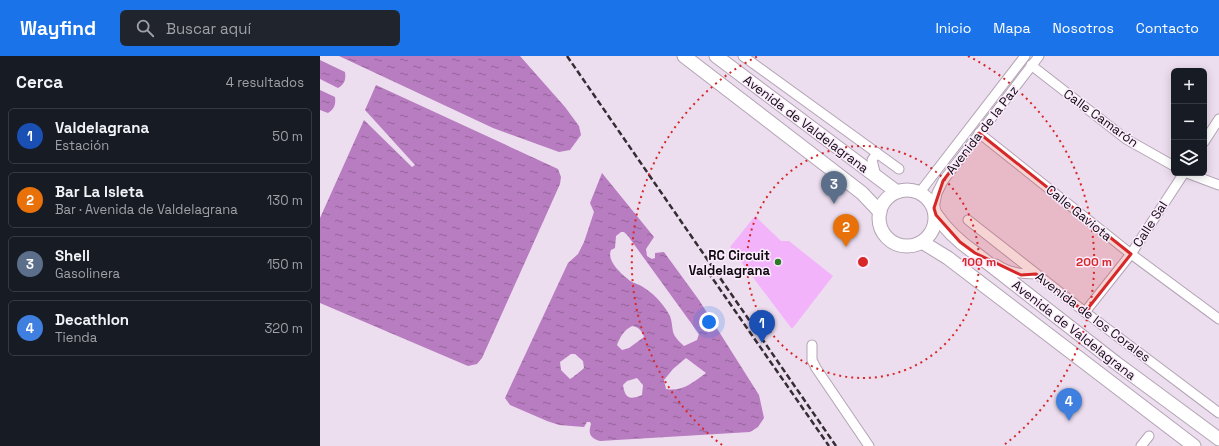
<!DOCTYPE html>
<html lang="es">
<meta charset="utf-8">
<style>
body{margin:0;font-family:"Space Grotesk",sans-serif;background:#20242c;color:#f1f3f6}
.controls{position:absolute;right:12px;top:12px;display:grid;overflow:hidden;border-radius:6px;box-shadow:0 2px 10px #0003}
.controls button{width:36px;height:36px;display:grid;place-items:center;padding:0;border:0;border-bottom:1px solid #363941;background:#171b24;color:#f1f3f6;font:20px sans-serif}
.you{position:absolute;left:389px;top:266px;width:14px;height:14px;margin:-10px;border:3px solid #fff;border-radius:50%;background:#1a73e8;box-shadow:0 0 0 6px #1a73e833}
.badge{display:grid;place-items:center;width:26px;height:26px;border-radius:50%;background:#1a73e8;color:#fff;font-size:13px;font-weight:700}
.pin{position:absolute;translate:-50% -33px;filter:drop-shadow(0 1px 2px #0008)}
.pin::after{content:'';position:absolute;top:21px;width:14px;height:12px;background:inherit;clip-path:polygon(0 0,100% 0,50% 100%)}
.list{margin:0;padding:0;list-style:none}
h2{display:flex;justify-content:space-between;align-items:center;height:52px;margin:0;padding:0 16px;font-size:17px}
h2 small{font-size:13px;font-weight:400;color:#9ea1a6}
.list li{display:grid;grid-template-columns:26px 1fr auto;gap:12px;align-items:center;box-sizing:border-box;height:56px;margin:0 8px 8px;padding:0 8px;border:1px solid #363941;border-radius:6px}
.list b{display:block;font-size:15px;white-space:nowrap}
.list p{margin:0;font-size:13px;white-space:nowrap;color:#9ea1a6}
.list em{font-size:13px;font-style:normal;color:#9ea1a6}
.icon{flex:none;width:22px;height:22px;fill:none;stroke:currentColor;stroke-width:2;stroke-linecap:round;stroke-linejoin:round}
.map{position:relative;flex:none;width:899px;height:390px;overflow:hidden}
header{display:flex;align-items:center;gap:24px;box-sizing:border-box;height:56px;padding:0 20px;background:#1a73e8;color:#fff}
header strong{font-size:19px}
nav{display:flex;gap:22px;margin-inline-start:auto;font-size:14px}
.search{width:280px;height:36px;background:#20242c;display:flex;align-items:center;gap:10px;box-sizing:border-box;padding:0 14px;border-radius:6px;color:#9ea1a6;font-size:15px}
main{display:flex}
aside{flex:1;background:#171b24}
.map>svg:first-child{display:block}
</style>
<header>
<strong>Wayfind</strong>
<div class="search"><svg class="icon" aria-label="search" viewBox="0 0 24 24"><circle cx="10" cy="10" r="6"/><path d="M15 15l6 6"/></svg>Buscar aquí</div>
<nav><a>Inicio</a><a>Mapa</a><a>Nosotros</a><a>Contacto</a></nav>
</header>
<main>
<aside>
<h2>Cerca<small>4 resultados</small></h2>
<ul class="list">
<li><span class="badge" style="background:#1a4fb4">1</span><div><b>Valdelagrana</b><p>Estación</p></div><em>50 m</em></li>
<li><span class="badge" style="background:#e8710a">2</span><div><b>Bar La Isleta</b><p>Bar · Avenida de Valdelagrana</p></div><em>130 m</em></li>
<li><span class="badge" style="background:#5c6f8a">3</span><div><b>Shell</b><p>Gasolinera</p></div><em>150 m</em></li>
<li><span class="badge" style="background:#3f7fe0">4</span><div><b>Decathlon</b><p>Tienda</p></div><em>320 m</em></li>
</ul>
</aside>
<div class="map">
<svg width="899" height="390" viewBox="0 0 899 390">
<defs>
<pattern id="water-ripples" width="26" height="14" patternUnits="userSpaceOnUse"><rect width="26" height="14" fill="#b87cc1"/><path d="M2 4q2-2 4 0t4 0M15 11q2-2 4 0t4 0" fill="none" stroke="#94649b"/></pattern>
</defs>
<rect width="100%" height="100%" fill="#eddeef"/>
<polygon fill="#f2b3fb" points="435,160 461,185 469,185 513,220 472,273 410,191"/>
<g fill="url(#water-ripples)" fill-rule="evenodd">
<polygon points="19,0 200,0 245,51 259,70 261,79 250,94 239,96 173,72"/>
<path d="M0,4L25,16C26,23 25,28 18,32L0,23Z"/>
<polygon points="56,29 238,113 241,121 240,128 162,302 157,308 148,310 0,247 0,162 44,64 92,111 95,109 45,54"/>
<path d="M0,34L15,41C16,49 14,53 8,57L0,54Z"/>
<path d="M282,117L334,181L326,193L327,200L332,203L335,202V197L344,196L379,244L439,339L444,362L438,371L430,376L280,385C270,382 268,378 271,368L270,366H267L264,371L239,369L227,365L190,349L185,342L248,207L258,198L264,186L274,156L270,147ZM301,176H304L308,180L379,278L377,284L364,290C360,286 355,282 353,276C352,271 352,265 350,260C345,250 335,239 326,233C321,229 316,228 312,226C303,220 286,205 291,194L295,192L296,180ZM312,270C319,271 322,275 324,281L309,292L302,294L297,289C300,281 304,274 312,270ZM251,298H255L263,305L264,312C262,314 252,322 250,323L241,314L240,306ZM366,302L386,317C373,326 363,336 346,333L344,324L353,313ZM317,322L323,329L322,339C310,344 305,343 303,329L307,325Z"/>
</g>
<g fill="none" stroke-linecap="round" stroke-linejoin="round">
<g stroke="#b3a4b5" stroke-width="11">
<g id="minor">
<polyline points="423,0 579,113"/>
<polyline points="711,9 806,83 854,110"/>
<polyline points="659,77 811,198 899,263"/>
<polyline points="884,86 899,63"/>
<polyline points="867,117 899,129"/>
<polyline points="556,120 552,104 557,97"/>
<polyline points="600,136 705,0"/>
<polyline points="614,152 617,137 623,125 719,0"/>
<polyline points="648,164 765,256 899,357"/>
<path d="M676,208C689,217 701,218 716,218"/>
<polyline points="765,256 811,198 864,117"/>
<polyline points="492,289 492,304 496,312 549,390"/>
<polyline points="821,390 829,380"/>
</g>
</g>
<g stroke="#b3a4b5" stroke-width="15">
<g id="secondary">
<polyline points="364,0 542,137 560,156"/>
<polyline points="396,0 577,136"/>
<circle cx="587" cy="162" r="28"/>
<path d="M616,159C627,175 639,186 655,197L796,307L899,383"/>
<polyline points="602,186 628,202 874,390"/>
</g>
</g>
<use href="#minor" stroke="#fff" stroke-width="9"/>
<use href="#secondary" stroke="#fff" stroke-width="13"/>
<g stroke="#342d34" stroke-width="2.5" stroke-dasharray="6 3" stroke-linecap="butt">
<polyline points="247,0 516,390"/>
<polyline points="388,216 509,390"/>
</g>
</g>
<path fill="#d62828" fill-opacity="0.2" stroke="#d62828" stroke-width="3" stroke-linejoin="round" d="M659,77L811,198L765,256L716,218L701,219L655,197L640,186L616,159L614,152L623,125Z"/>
<g fill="none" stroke="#d62828" stroke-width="2" stroke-dasharray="2 4">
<circle cx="543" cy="206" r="116"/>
<path d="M402 389A231 231 0 0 1 438 0M648 0A231 231 0 0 1 684 389"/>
</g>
<circle fill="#2a7b26" stroke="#fbebfd" stroke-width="1.5" cx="458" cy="206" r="4"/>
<g text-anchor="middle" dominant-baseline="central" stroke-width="3" stroke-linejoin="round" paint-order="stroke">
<g font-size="13" fill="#0f0a0f" stroke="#fbebfd">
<text transform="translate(781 62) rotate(36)">Calle Camarón</text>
<text transform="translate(486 68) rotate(37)">Avenida de Valdelagrana</text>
<text transform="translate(662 74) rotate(-52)">Avenida de la Paz</text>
<text transform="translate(759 157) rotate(39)">Calle Gaviota</text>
<text transform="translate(830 168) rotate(-57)">Calle Sal</text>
<text transform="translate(773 261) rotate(37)">Avenida de los Corales</text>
<text transform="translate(754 274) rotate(38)">Avenida de Valdelagrana</text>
</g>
<g font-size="13" font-weight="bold" fill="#0f0a0f" stroke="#fbebfd" text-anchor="end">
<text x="450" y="199">RC Circuit<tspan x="450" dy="15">Valdelagrana</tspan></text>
</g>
</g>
<circle cx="543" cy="206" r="6" fill="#d62828" stroke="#fbebfd" stroke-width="2"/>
<g font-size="12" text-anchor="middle" font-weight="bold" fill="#d62828" stroke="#fbebfd" stroke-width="3" stroke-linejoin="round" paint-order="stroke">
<text x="659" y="210">100 m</text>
<text x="774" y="210">200 m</text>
</g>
</svg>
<div class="controls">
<button>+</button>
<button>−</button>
<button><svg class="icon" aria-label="layers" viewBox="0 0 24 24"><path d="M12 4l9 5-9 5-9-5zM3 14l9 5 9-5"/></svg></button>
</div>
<div class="you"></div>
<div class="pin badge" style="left:442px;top:287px;background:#1a4fb4">1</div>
<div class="pin badge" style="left:526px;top:191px;background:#e8710a">2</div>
<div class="pin badge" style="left:514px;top:148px;background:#5c6f8a">3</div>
<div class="pin badge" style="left:749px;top:365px;background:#3f7fe0">4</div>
</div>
</main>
